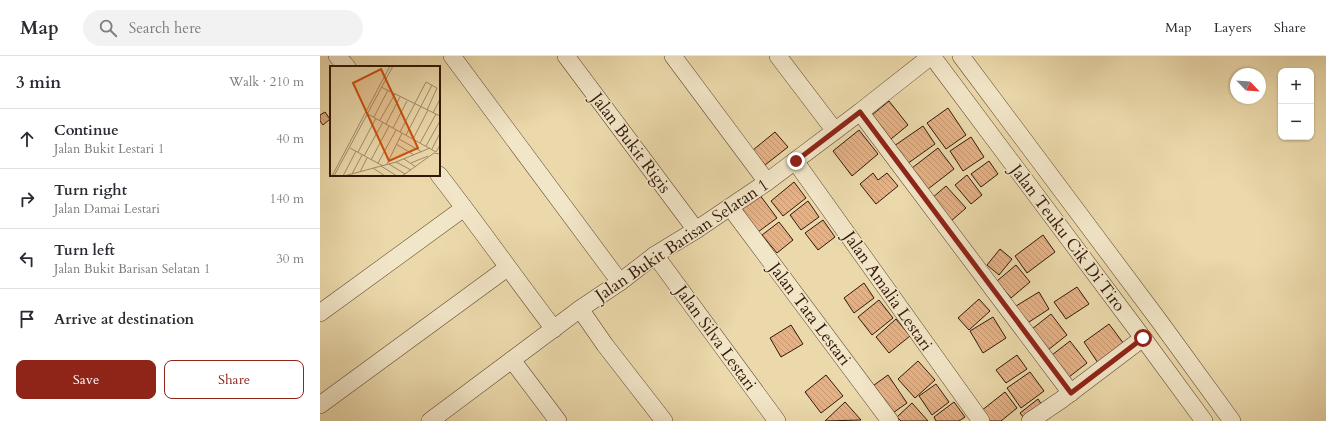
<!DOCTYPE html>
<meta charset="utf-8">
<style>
body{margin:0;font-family:Cardo,serif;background:#f2f2f3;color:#2b2b33}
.controls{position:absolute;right:12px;top:12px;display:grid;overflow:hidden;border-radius:8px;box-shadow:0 1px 3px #0004}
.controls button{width:36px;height:36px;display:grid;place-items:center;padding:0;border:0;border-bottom:1px solid #e1e1e2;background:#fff;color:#2b2b33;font:20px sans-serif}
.compass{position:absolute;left:910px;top:12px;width:36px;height:36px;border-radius:50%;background:#fff;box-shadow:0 1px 3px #0004;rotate:115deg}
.stop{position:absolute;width:12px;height:12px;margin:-9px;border:3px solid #8f2418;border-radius:50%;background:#fff}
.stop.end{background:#8f2418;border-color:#fff;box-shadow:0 1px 4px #0008}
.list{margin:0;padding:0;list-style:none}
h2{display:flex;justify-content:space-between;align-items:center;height:52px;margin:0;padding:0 16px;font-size:17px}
h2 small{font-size:13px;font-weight:400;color:#7c7c81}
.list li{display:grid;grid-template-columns:26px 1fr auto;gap:12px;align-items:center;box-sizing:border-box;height:60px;padding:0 16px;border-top:1px solid #e1e1e2}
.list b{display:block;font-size:15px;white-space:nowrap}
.list p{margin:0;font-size:13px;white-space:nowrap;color:#7c7c81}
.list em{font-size:13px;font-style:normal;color:#7c7c81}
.actions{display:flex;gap:8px;padding:12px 16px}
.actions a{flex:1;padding:9px 0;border:1px solid #8f2418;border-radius:8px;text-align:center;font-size:14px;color:#8f2418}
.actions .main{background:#8f2418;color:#fff}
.icon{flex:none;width:22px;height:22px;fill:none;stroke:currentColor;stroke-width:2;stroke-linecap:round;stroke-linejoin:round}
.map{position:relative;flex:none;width:1006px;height:365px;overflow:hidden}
header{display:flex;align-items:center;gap:24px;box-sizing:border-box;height:56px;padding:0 20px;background:#fff;border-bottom:1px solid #e1e1e2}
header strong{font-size:19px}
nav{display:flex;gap:22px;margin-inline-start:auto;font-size:14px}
.search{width:280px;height:36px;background:#f2f2f3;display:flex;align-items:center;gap:10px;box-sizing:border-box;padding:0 14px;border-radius:22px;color:#7c7c81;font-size:15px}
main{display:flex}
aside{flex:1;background:#fff}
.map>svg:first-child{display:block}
</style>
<header>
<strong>Map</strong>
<div class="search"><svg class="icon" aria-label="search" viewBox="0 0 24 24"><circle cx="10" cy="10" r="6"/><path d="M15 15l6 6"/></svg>Search here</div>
<nav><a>Map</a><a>Layers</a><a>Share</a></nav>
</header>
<main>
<aside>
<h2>3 min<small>Walk · 210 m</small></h2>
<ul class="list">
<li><svg class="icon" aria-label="ahead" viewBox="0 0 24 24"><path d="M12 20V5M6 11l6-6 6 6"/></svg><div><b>Continue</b><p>Jalan Bukit Lestari 1</p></div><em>40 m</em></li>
<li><svg class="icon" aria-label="right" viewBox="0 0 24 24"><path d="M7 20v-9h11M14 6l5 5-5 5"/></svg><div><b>Turn right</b><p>Jalan Damai Lestari</p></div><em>140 m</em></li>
<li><svg class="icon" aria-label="left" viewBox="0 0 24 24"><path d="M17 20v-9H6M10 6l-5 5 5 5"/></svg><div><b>Turn left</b><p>Jalan Bukit Barisan Selatan 1</p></div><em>30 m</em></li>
<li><svg class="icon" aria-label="arrive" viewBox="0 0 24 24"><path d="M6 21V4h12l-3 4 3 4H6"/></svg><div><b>Arrive at destination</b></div></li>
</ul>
<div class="actions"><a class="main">Save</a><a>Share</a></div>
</aside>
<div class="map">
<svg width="1006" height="365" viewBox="0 0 1006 365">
<defs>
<pattern id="building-back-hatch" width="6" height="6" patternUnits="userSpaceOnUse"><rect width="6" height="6" fill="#e5b185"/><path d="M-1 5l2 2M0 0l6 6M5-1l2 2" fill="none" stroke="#c59871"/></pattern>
</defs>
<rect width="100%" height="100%" fill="#ebd9ab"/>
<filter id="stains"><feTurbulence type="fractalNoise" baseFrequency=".005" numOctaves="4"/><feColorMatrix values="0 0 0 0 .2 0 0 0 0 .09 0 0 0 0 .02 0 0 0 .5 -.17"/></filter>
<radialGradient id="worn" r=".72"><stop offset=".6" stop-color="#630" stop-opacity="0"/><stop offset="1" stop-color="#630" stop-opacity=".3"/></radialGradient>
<g fill="url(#building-back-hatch)" stroke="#321708">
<polygon points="569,45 588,69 571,83 552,59"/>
<polygon points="628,52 646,79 626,93 607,67"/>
<polygon points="5,56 10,63 3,69 0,65 0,59"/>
<polygon points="603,70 615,88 587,108 574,90"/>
<polygon points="539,74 558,98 532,120 513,95"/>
<polygon points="455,76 468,91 445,109 433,94"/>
<polygon points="651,81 664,101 643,115 630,95"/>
<polygon points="618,92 634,113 608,133 592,112"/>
<polygon points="669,105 678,118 661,131 651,118"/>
<polygon points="553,117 558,124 567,117 578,130 556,148 540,128"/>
<polygon points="647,119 662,139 651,148 635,129"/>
<polygon points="474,126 486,142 463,160 451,145"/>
<polygon points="626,130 646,152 631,165 611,143"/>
<polygon points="439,138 457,162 438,176 421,153"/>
<polygon points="488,145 499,161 481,174 470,159"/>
<polygon points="503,164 515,181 498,194 485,177"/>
<polygon points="459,166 473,184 457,197 442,179"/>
<polygon points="723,179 735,196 707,217 695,200"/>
<polygon points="680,193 692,203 679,219 667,209"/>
<polygon points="696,209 710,226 691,242 677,225"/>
<polygon points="544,227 554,242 534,257 524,242"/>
<polygon points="757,231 769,248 746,263 734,246"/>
<polygon points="719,236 729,253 706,268 696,250"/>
<polygon points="659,243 670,255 649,274 638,262"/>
<polygon points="559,244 573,262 552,279 538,261"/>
<polygon points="731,258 747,279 728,294 712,273"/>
<polygon points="673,261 686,282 663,297 650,275"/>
<polygon points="576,263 590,280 569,297 556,281"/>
<polygon points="789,268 804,288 778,307 764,286"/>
<polygon points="471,269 483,288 461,301 450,282"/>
<polygon points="750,285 767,307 749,321 732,299"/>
<polygon points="697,299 707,313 686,327 676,314"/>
<polygon points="598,305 615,324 595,342 578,323"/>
<polygon points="710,316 724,335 701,352 687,332"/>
<polygon points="506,319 523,340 501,357 485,336"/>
<polygon points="568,319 587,347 570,359 550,332"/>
<polygon points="616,328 629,346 612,359 599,340"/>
<polygon points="685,336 697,352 681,365 669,365 661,355"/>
<polygon points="718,343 724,352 706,365 700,357"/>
<polygon points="525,346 541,364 505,365"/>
<polygon points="634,346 645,361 639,365 616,365 614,361"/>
<polygon points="592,347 608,365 581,365 577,361"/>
</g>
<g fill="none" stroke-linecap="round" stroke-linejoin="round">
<g stroke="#604831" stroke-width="18">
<g id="minor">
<polyline points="17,0 27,11"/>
<polyline points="132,0 300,226"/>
<polyline points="246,0 376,174"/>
<polyline points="353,0 447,126"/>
<polyline points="458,0 515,75"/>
<polyline points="612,0 823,282 884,365"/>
<polyline points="641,0 840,266 912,365"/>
<polyline points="540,56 751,337"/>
<polyline points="475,105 661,365"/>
<path d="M119,119C158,169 195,222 234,273"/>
<polyline points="410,151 570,365"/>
<polyline points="335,199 457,365"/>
<polyline points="260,253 285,289 344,365"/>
<polyline points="0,257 144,152"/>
<polyline points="192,304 238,365"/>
<polyline points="0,349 187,212"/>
<polyline points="110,365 260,253 300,226 335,199 376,174 447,126 540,56 611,0"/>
<polyline points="710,365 741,344 823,282"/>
</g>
</g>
<use href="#minor" stroke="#f2e6c8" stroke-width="17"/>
</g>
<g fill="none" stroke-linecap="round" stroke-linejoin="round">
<polyline stroke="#8f2418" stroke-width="5" points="476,105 540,56 751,337 823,282"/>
</g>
<g text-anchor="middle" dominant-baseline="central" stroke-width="3" stroke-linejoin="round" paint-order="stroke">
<g font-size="17" fill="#321708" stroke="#f2e6c8">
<text transform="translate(311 87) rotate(53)">Jalan Bukit Rigis</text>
<text transform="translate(748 182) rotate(53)">Jalan Teuku Cik Di Tiro</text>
<text transform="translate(362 184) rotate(-34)">Jalan Bukit Barisan Selatan 1</text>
<text transform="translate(568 235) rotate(55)">Jalan Amalia Lestari</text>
<text transform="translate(490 258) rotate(53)">Jalan Tata Lestari</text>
<text transform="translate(396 282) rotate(54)">Jalan Silva Lestari</text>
</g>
</g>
<g transform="translate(10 10)">
<rect width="110" height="110" fill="#ebd9ab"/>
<path fill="none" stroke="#a18b6a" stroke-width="1" d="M51,21L110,50M36,47L106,86L110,79M103,47L110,33M44,51L58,24M50,54L65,28M56,58L70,31M63,62L77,35M70,66L96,16L107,22L97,44M76,69L102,19M69,73L92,86M83,73L98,44M90,77L106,48M66,78L84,89M96,80L110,55M20,82L53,100M102,83L110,67M28,86L46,52M34,90L53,56M74,93L86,101M41,94L59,60M66,96L81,104M48,97L66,64M81,97L98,90M57,98L72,67M59,98L75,108M51,100L67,110M43,102L55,110M30,106L37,92M22,108L32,89M2,110L60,0M4,110L63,0M13,110L26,85M14,110L66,96L100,82M72,110L104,87L110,88"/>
<path fill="#cd4f0b" fill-opacity="0.15" stroke="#cd4f0b" stroke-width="2" d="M51,3L88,82L59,95L23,17Z"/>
<rect width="110" height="110" fill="none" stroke="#321708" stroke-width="2"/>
</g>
<rect width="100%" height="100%" filter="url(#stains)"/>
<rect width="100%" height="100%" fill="url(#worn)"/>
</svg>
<div class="controls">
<button>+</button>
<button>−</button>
</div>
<svg class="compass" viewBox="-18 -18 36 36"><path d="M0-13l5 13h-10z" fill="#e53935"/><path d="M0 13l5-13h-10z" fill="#7c7c81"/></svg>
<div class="stop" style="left:823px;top:282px"></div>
<div class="stop end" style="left:476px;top:105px"></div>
</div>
</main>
